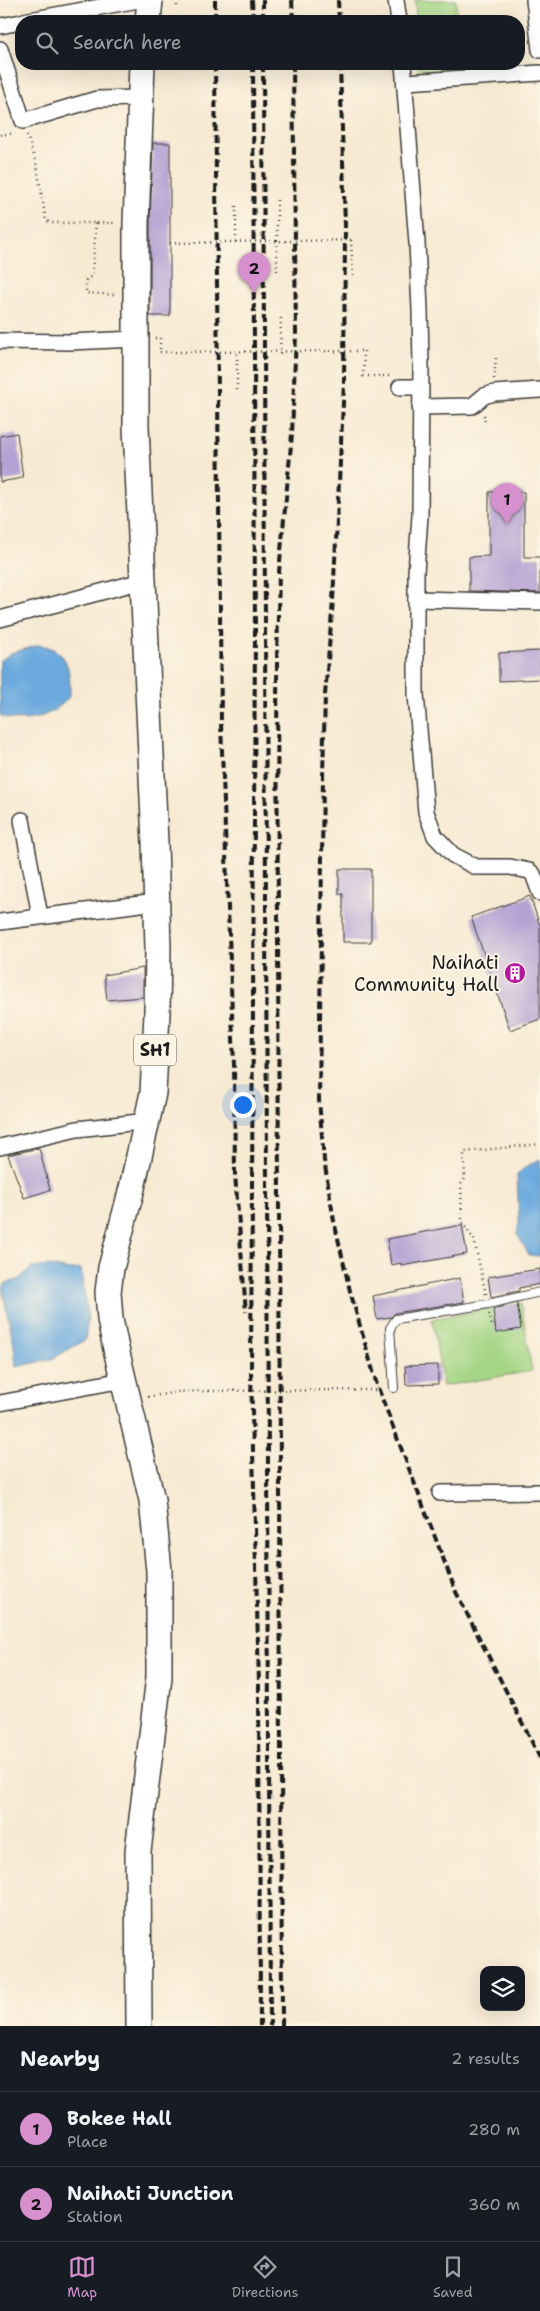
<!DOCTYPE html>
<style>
body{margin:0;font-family:"Shantell Sans",sans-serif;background:#20242c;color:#f1f3f6}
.controls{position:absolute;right:15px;bottom:15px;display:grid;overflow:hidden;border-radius:10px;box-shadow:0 5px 20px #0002}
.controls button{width:45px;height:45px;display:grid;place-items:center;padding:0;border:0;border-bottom:1px solid #363941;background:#171b24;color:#f1f3f6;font:25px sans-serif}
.you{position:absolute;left:242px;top:1104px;width:18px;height:18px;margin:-12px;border:4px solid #fff;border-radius:50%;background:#1a73e8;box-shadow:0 0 0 8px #1a73e833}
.badge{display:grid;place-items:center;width:32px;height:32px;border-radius:50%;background:#d690ce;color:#111;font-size:16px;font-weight:700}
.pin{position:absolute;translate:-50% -41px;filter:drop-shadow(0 1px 2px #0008)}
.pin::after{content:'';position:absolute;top:26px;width:18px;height:15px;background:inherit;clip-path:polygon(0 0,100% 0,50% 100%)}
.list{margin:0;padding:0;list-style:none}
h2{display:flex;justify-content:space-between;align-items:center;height:65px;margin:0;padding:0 20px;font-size:21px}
h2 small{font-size:16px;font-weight:400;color:#9ea1a6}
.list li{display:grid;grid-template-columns:32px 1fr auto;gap:15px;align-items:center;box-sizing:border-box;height:75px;padding:0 20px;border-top:1px solid #363941}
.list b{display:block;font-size:19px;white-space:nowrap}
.list p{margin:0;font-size:16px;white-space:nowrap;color:#9ea1a6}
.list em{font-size:16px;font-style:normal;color:#9ea1a6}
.icon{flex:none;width:28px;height:28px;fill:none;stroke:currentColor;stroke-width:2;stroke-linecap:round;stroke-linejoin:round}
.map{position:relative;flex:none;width:540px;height:2026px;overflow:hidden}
.search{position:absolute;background:#171b24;box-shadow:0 5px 20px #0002;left:15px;right:15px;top:15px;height:55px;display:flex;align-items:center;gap:12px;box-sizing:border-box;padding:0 18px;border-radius:20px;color:#9ea1a6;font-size:19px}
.sheet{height:215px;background:#171b24}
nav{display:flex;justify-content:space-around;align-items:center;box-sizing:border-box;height:70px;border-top:1px solid #363941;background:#171b24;font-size:14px;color:#9ea1a6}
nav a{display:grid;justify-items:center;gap:2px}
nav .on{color:#d690ce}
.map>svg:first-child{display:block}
</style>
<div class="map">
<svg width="540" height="2026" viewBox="0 0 540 2026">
<rect width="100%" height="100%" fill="#fcf5e5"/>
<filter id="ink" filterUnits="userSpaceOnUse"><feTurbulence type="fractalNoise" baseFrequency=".02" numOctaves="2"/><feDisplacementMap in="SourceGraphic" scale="10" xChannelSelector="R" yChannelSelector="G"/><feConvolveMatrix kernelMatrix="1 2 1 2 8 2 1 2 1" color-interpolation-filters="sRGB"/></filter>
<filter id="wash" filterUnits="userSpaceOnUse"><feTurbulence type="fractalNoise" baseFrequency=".0096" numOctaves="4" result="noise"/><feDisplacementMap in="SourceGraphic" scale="20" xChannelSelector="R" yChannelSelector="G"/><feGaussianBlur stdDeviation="1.12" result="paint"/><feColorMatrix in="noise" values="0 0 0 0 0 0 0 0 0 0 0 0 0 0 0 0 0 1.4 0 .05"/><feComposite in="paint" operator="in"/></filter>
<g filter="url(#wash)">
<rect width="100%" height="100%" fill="#f7ead3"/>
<g fill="#a4d685" stroke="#607950">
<polygon points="415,0 456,0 457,21 416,21"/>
<polygon points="418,64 460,64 460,77 419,80"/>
<polygon points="521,1303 532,1371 443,1386 432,1319"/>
</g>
<g fill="#6caade" stroke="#44637d">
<path d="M39,645C69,649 70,670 70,695C56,716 23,727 0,715V661L11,653Z"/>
<polygon points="540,1159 540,1256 529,1255 517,1234 519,1223 517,1175 524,1168"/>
<polygon points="48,1266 70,1270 81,1269 88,1321 85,1340 52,1359 16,1367 14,1345 2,1288 6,1283 18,1280 31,1268"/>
</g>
<g id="blocks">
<g fill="#b4a1d3">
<polygon points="153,143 170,143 170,316 150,316 150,224"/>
<polygon points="17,433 23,478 0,482 0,436"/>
<polygon points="489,492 524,492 524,557 540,557 540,593 469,591 469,557 489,556"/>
<polygon points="540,651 540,679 499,681 499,653"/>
<polygon points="339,869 371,869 371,942 343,942 343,894 339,894"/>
<polygon points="530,896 540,926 540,1019 510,1030 471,917"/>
<polygon points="143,968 143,997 107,1000 104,975"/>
<polygon points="39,1148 50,1190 24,1198 8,1155"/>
<polygon points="462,1225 467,1254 401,1266 401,1263 391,1265 387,1239"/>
<polygon points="540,1269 540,1284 519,1288 519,1291 491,1297 488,1277"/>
<polygon points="460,1278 464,1302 395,1313 391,1317 377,1319 373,1296"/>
<polygon points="517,1303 521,1329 496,1333 493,1309"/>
<polygon points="438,1365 438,1384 406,1385 405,1366"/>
</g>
</g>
</g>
<g filter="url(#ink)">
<use href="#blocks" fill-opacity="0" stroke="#3d3b37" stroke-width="1"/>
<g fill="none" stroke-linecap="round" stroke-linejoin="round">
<g stroke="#3d3b37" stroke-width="10">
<polyline id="lane" points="394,1388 390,1328 396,1319 488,1304 540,1292"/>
</g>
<g stroke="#3d3b37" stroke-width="18">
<g id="street">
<polyline points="396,0 399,21"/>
<polyline points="534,0 540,50"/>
<polyline points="24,21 138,0"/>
<polyline points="0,26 21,22"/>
<polyline points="0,49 23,121 97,99 139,98"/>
<polyline points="403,64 417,243 420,310 421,366 420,516 416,572 416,694 426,812 435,836 453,855 476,867 510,867 529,871 533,874 540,893"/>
<polyline points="406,82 540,73"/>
<polyline points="0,341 70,342 136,339"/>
<polyline points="400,387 420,387"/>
<polyline points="420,407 472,406 484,396 494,393 540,390"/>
<polyline points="416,599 540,602"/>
<polyline points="0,619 142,581"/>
<polyline points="22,820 40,916"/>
<polyline points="0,922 156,902"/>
<polyline points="0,1147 77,1129 148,1121"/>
<polyline points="0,1403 123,1380"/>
<polyline points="440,1493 540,1492"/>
</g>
</g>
<g stroke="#3d3b37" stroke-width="28">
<g id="primary">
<polyline points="148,21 150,0"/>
<polyline points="139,2026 138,1851 159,1677 159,1571 152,1500 116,1349 110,1319 108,1292 111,1268 132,1188 153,1093 157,1014 158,948 155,842 136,427 136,224 142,64"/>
</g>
</g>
<g stroke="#3d3b37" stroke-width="2.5" stroke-dasharray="1 4" stroke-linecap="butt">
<polyline points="177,0 177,7"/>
<polyline points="0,135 15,133"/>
<polyline points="27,135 37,166 46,221 52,223 117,223"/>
<polyline points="277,200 277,271"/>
<polyline points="96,223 92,276 86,280 86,293 116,295"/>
<polyline points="351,240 353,277"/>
<polyline points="236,242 236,202"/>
<polyline points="155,338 160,338 160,352"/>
<polyline points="364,351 363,376 390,376"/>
<polyline points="237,354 237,390"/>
<polyline points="280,354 281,316"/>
<polyline points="494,379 496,358"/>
<polyline points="484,415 485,423"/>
<polyline points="486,1294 474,1240 462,1222 461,1184 465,1179 464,1152 540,1144"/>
<polyline points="489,1314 492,1326 495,1325"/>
<polyline points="148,1397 177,1392 209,1391"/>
</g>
<use href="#lane" stroke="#fff" stroke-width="8"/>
<use href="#street" stroke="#fff" stroke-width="15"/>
<use href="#primary" stroke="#fff" stroke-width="25"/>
<g stroke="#1c1c1c" stroke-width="4" stroke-dasharray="8 4" stroke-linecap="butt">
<polyline points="215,0 215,21"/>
<polyline points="252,0 253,21"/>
<polyline points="263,0 263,21"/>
<polyline points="292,0 293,21"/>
<polyline points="338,0 339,21"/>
<polyline points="215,64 221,724 234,1065 235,1174 246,1312"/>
<polyline points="253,64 255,633 251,1372 259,1684 260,2026"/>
<polyline points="263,64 270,2026"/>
<polyline points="340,64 345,226 344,383 333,600 325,695 323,776 319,1100 324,1160 334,1221 350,1291 377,1385 456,1592 540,1758"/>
<polyline points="282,2026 277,659 279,572 292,434 296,334 293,64"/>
</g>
<g stroke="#3d3b37" stroke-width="2.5" stroke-dasharray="1 4" stroke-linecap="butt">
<polyline points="170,243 351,240"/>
<polyline points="160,352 364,351"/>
<polyline points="209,1391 379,1390"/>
</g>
</g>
</g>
<defs>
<g id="building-disc" transform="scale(1.125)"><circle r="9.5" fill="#b5179e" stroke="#fcf5e5"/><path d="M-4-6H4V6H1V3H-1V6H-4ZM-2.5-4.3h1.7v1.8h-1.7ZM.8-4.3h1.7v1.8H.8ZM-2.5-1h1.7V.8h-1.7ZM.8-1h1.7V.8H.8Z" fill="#fff"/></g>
</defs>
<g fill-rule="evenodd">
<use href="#building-disc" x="515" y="973"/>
</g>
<g text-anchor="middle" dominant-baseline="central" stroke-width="4" stroke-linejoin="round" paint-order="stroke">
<rect fill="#fcf5e5" stroke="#5f5d58" stroke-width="1" x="134" y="1034.5" width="42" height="31" rx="4"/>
<g font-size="18" font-weight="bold" fill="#1c1c1c">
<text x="155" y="1050">SH1</text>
</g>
<g font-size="19" fill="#1c1c1c" stroke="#fcf5e5" text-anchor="end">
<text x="499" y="962">Naihati<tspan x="499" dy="22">Community Hall</tspan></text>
</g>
</g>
</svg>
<div class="controls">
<button><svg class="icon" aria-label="layers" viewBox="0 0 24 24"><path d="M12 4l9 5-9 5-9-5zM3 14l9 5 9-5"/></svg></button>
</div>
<div class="you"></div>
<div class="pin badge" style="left:507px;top:524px">1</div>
<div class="pin badge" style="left:254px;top:293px">2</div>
<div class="search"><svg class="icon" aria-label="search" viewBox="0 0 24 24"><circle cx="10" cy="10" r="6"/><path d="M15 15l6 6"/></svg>Search here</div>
</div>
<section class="sheet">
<h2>Nearby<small>2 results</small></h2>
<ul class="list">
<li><span class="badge">1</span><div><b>Bokee Hall</b><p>Place</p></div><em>280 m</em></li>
<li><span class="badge">2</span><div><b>Naihati Junction</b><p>Station</p></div><em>360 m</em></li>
</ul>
</section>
<nav>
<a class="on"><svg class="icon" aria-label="map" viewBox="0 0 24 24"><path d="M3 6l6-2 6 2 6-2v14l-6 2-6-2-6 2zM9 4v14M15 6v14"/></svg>Map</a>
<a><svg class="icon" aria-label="directions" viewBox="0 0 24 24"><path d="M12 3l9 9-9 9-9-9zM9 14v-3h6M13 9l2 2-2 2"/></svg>Directions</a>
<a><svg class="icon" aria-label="saved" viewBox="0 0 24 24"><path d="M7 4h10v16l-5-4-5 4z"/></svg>Saved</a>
</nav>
